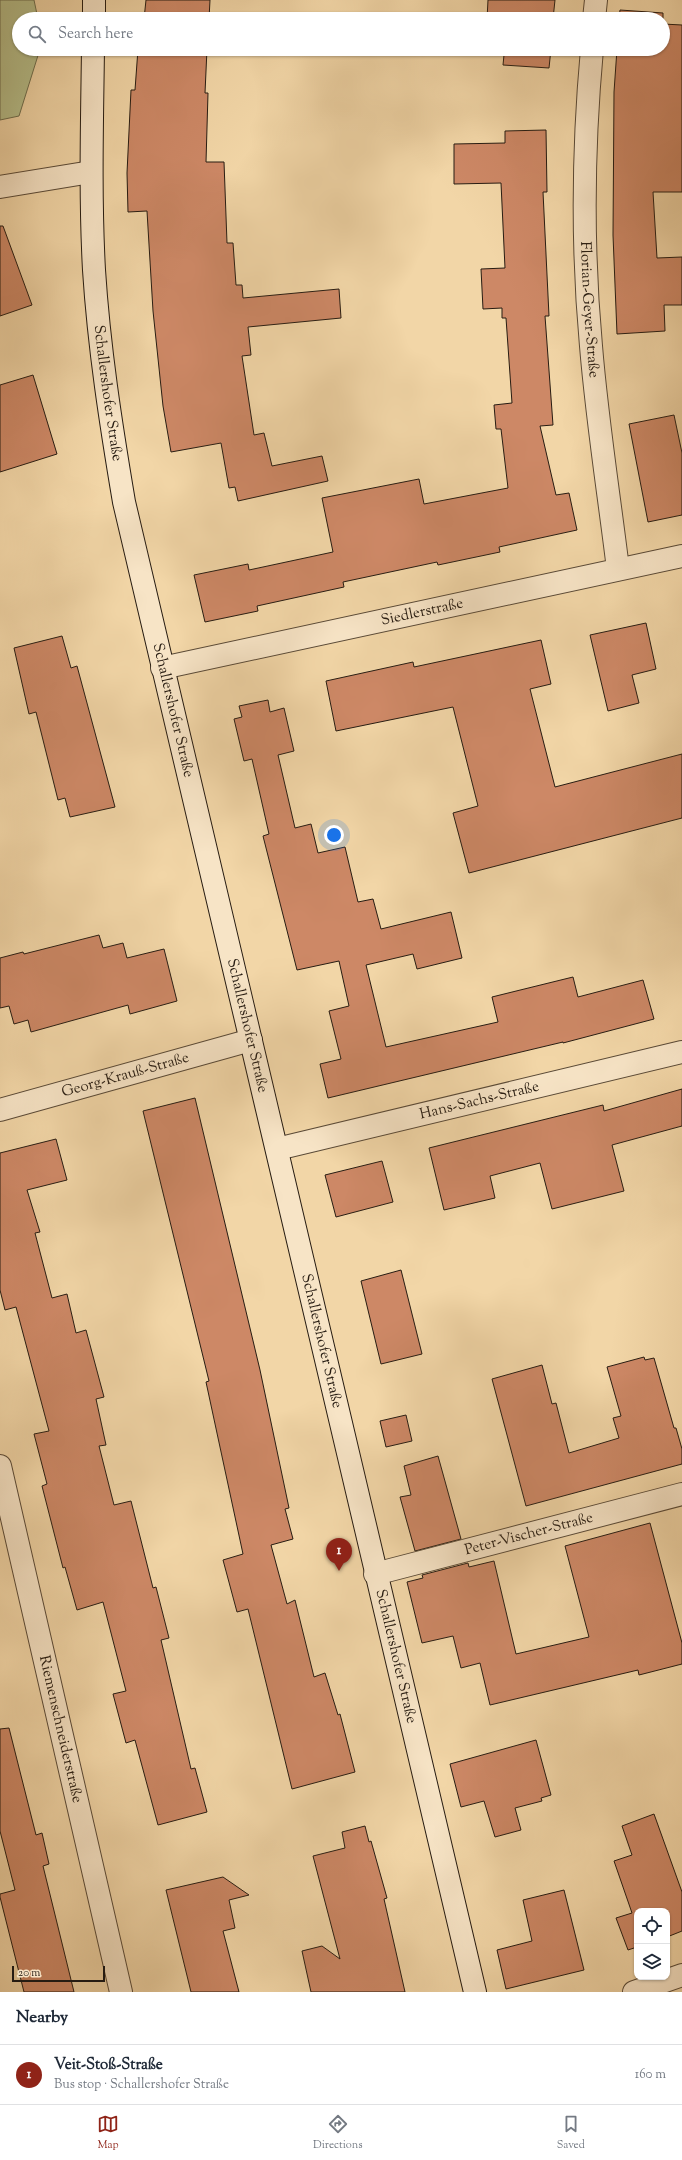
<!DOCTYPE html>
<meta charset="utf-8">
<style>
body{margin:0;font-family:"Sorts Mill Goudy",serif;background:#f2f2f3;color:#1f2937}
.controls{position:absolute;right:12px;bottom:12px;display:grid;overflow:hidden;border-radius:8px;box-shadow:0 1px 3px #0004}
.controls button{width:36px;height:36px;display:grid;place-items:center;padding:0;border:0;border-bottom:1px solid #e0e1e3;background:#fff;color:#1f2937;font:20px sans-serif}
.scale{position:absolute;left:12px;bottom:10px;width:93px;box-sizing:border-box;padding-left:4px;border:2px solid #271c12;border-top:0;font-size:11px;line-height:14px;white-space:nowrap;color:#271c12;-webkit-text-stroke:3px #f7e4c6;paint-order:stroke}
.you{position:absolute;left:334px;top:835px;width:14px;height:14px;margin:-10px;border:3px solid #fff;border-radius:50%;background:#1a73e8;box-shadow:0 0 0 6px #1a73e833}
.badge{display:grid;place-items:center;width:26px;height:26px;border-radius:50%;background:#8f2418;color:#fff;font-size:13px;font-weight:700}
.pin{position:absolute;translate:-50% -33px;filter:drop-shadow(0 1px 2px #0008)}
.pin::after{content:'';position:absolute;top:21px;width:14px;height:12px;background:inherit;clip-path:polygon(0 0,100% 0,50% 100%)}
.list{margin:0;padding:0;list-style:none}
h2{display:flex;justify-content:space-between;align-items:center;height:52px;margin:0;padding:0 16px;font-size:17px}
h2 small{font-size:13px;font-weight:400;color:#747a83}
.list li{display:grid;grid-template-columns:26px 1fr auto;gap:12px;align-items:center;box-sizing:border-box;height:60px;padding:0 16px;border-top:1px solid #e0e1e3}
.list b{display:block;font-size:15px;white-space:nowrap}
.list p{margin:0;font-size:13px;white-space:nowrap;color:#747a83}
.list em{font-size:13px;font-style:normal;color:#747a83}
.icon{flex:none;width:22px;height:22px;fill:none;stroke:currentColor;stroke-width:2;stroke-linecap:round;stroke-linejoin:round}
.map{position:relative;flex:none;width:682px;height:1992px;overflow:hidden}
.search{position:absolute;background:#fff;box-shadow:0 1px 3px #0004;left:12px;right:12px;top:12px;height:44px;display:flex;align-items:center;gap:10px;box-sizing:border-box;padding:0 14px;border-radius:22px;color:#747a83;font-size:15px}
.sheet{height:112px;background:#fff}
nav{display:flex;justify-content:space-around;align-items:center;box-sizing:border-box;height:56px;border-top:1px solid #e0e1e3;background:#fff;font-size:11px;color:#747a83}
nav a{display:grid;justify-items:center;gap:2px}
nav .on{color:#8f2418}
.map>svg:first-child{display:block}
</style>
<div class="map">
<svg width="682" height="1992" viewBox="0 0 682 1992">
<rect width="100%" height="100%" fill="#f2d6a7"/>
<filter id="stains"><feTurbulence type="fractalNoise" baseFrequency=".005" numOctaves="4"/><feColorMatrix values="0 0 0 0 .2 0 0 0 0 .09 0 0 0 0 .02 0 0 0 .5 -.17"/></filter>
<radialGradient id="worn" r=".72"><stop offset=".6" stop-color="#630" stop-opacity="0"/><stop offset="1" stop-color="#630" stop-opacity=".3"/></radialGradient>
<polygon fill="#b6bf8b" stroke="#6e6e4e" points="0,0 34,0 38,19 19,19 19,49 40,49 19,116 0,120"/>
<g fill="#cd8866" stroke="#271c12">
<polygon points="146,0 210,0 209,19 144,19"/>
<polygon points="488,0 555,0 553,19 487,19"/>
<polygon points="620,10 663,13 663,21 663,19 619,19"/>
<polygon points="663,24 682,25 682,192 653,192 657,258 682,257 682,305 664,305 665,331 617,334 613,235 614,92 617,49 663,49"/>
<polygon points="138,49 207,49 205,93 208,93 206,162 224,162 227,243 233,243 236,285 242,285 243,298 339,289 341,318 248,327 251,355 242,356 254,435 264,433 272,466 322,456 328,481 238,501 235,487 229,488 221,443 171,452 163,406 153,311 147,211 128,212 127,173 131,90 135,90"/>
<polygon points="485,49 551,49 549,68 503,65 504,55 484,53"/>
<polygon points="546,130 547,192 543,192 549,316 545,316 553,425 540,426 556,495 569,493 577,530 499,547 500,552 438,565 437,562 343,582 344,587 257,606 258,611 205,622 194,575 248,564 249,570 333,552 322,498 419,479 424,504 508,488 501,429 496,429 494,405 512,403 506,318 502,318 502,308 483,309 481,269 505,268 501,183 454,184 454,144 505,143 505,131"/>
<polygon points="0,226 3,226 32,305 0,316"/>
<polygon points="33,375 57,454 0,472 0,385"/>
<polygon points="674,415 682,453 682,515 648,522 629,424"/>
<polygon points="646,623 656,669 632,675 639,703 608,711 590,635"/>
<polygon points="62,636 71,668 77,666 115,807 70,817 65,798 58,800 36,712 29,714 14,648"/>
<polygon points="541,640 551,684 530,689 555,787 682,754 682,818 469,873 453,813 478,806 453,707 336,731 326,681 413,662 414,667"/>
<polygon points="268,700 270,712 284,708 294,751 278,755 295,828 311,824 318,853 345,847 358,902 373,899 381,929 451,912 462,958 417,969 413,954 366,965 386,1047 498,1022 492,997 573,977 578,997 643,980 654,1019 563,1043 563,1042 328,1098 320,1064 341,1059 329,1011 349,1006 339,961 297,970 263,836 269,834 252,759 244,761 234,719 242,717 239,706"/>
<polygon points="99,935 103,948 123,943 127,958 164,949 177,1001 130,1014 128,1005 31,1032 28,1020 14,1024 9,1006 0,1008 0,958 23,952 24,954"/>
<polygon points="682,1089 682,1126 612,1145 624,1191 552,1209 540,1163 490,1176 495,1198 444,1210 429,1148 603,1105 604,1111"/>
<polygon points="195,1098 260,1370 289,1508 285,1509 293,1539 271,1545 287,1604 295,1600 314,1677 325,1673 338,1715 340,1714 355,1772 292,1789 248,1609 237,1612 223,1560 243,1554 206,1382 209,1381 143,1111"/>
<polygon points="56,1139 67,1180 27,1190 40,1232 35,1233 52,1298 67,1294 76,1333 86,1330 104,1397 96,1399 106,1445 99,1446 114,1505 131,1501 153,1588 156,1587 169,1638 161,1640 191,1769 195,1768 207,1812 158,1825 135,1740 126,1743 113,1694 126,1691 103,1602 77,1610 65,1567 63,1568 42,1486 47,1484 34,1434 49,1431 16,1307 5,1310 0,1290 0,1153"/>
<polygon points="382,1161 393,1202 336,1217 325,1175"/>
<polygon points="401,1270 422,1354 381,1364 361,1281"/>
<polygon points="644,1357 645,1360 654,1358 674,1428 676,1428 682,1449 682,1464 526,1506 492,1379 542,1365 552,1404 556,1403 569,1453 619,1438 613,1418 621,1416 607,1367"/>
<polygon points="406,1415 412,1441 386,1447 380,1421"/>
<polygon points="438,1456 461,1539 415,1551 400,1497 411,1495 404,1466"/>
<polygon points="650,1523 682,1643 682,1664 639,1675 638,1670 490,1705 480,1663 461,1668 453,1636 422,1643 407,1582 423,1578 422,1575 468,1563 469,1567 494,1561 516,1654 589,1637 565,1546"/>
<polygon points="9,1728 36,1835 42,1833 49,1864 43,1866 74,1992 24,1992 0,1897 0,1894 15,1890 0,1831 0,1729"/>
<polygon points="536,1740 551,1795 541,1798 542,1801 515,1808 521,1830 495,1837 484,1801 461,1807 450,1764"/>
<polygon points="654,1814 682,1892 682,1931 667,1937 667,1911 637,1911 637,1947 628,1950 616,1918 632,1913 614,1861 632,1855 622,1826"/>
<polygon points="365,1826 369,1842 371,1841 387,1898 384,1899 405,1992 311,1992 302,1951 322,1946 340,1959 313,1856 345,1848 342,1832"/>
<polygon points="223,1877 249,1895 229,1900 235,1928 223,1931 239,1992 191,1992 166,1890"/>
<polygon points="564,1890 584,1970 506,1989 497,1950 532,1941 523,1900"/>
</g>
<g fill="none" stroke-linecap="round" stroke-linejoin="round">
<g stroke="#5a4a37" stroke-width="24">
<g id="street">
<polyline points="594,19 596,0"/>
<path id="s1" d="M592,49C583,147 582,248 591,346C597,420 609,495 618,569"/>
<polyline points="0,187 91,172"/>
<path id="s2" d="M162,668L682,556"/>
<path id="s3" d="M0,1110L251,1040"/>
<path id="s4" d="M277,1149L682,1052"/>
<path id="s5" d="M0,1466L121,1992"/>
<path id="s6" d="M375,1574L682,1494"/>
<polyline points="634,1992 682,1975"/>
</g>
</g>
<g stroke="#271c12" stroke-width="24">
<g id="secondary">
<polyline points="94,19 94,0"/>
<path id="s7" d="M93,49C92,123 90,197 94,270C99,348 111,425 124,502L475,1992"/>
</g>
</g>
<use href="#street" stroke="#f7e4c6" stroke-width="22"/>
<use href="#secondary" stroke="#f7e4c6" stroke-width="22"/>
</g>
<g text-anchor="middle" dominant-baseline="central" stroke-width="3.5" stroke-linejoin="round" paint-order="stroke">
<g font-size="15" fill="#271c12" stroke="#f7e4c6">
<text stroke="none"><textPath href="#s1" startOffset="261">Florian-Geyer-Straße</textPath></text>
<text stroke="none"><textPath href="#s7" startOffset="345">Schallershofer Straße</textPath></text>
<text stroke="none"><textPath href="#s2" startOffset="266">Siedlerstraße</textPath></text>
<text stroke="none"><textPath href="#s7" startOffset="669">Schallershofer Straße</textPath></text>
<text stroke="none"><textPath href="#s7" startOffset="993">Schallershofer Straße</textPath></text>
<text stroke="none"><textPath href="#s3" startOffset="130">Georg-Krauß-Straße</textPath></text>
<text stroke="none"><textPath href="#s4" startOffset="208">Hans-Sachs-Straße</textPath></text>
<text stroke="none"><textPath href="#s7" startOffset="1317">Schallershofer Straße</textPath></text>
<text stroke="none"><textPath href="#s6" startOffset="159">Peter-Vischer-Straße</textPath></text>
<text stroke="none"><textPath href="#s7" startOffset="1641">Schallershofer Straße</textPath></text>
<text stroke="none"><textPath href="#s5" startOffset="270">Riemenschneiderstraße</textPath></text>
</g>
</g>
<rect width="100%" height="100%" filter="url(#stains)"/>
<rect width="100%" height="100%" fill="url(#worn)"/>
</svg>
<div class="controls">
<button><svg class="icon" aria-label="locate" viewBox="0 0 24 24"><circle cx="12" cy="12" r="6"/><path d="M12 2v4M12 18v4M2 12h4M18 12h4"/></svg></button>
<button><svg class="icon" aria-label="layers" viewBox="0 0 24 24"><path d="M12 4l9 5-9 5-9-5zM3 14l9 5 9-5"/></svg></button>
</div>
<div class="scale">20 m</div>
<div class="you"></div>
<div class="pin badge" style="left:339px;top:1571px">1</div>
<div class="search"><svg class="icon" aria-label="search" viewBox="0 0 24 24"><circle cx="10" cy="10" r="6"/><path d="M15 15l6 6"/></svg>Search here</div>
</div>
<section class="sheet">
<h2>Nearby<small></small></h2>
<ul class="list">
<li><span class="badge">1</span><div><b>Veit-Stoß-Straße</b><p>Bus stop · Schallershofer Straße</p></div><em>160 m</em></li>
</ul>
</section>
<nav>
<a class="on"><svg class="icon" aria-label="map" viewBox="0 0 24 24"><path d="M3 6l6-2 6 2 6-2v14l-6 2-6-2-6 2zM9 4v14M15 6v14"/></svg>Map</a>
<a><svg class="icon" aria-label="directions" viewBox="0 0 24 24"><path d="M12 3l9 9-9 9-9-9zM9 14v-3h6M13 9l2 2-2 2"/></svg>Directions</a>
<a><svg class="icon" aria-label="saved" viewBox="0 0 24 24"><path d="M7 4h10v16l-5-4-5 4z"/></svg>Saved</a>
</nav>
